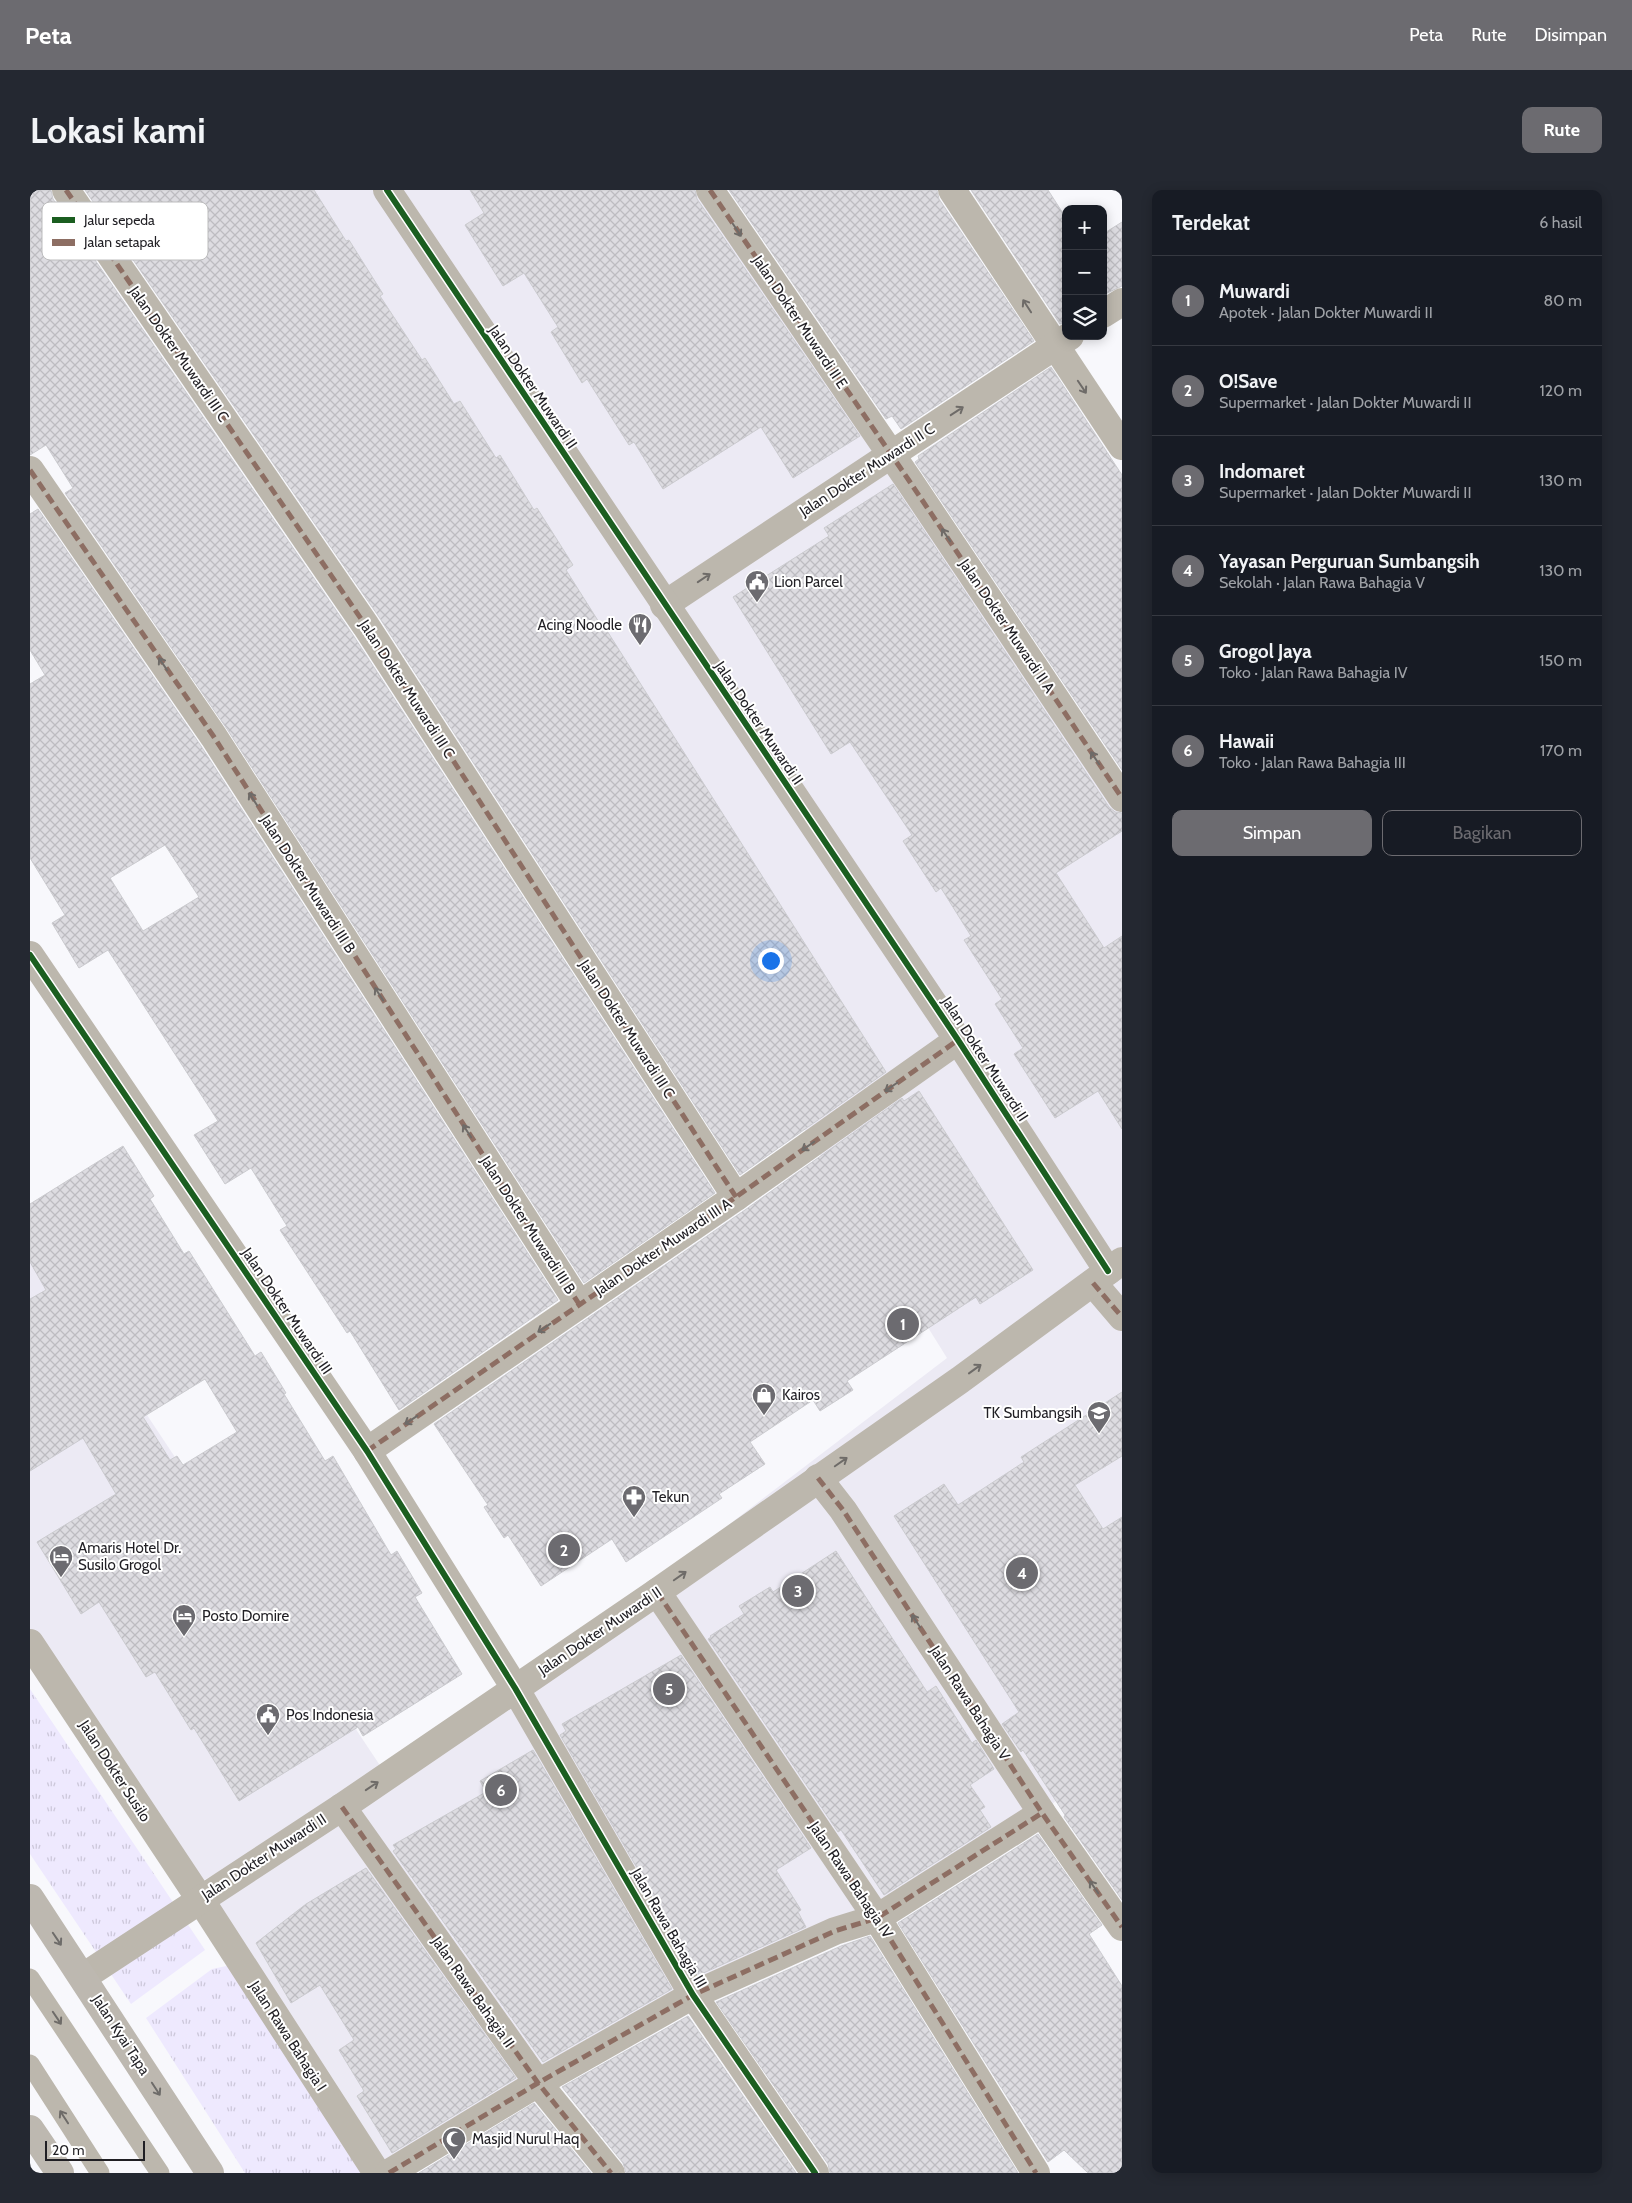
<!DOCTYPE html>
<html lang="id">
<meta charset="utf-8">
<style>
body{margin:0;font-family:Cabin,sans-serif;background:#242831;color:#f1f3f6}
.controls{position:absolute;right:15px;top:15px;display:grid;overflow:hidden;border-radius:10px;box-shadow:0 2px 12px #0003}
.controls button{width:45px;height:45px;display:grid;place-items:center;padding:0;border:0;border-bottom:1px solid #363941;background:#171b24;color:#f1f3f6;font:25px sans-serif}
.scale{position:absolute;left:15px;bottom:12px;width:100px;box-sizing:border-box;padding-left:5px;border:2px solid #201f24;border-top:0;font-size:14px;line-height:18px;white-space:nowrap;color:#201f24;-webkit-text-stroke:4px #fff;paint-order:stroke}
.you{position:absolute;left:740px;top:770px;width:18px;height:18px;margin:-12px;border:4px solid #fff;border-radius:50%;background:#1a73e8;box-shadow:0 0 0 8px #1a73e833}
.badge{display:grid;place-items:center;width:32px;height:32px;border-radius:50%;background:#6c6b70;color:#fff;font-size:16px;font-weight:700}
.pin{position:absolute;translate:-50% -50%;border:2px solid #fff;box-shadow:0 1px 5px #0006}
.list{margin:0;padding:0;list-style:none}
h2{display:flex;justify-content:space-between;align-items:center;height:65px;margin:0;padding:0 20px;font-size:21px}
h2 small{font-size:16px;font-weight:400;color:#9ea1a6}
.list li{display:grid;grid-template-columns:32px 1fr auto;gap:15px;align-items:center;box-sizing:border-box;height:90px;padding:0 20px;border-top:1px solid #363941}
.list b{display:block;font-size:19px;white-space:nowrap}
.list p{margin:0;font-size:16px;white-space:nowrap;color:#9ea1a6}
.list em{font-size:16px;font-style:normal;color:#9ea1a6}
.actions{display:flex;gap:10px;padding:15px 20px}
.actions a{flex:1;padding:11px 0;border:1px solid #6c6b70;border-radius:10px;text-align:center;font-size:18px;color:#6c6b70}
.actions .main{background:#6c6b70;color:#fff}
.icon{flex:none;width:28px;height:28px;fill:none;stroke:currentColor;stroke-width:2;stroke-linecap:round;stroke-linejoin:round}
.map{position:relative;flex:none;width:1092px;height:1983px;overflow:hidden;border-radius:10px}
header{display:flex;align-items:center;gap:30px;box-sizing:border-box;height:70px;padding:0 25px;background:#6c6b70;color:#fff}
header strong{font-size:24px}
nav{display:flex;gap:28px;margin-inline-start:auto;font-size:18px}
.intro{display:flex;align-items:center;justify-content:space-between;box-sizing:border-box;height:120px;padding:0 30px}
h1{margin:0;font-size:35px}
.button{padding:12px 22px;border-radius:10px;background:#6c6b70;color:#fff;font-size:18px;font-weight:700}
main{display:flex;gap:30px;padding:0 30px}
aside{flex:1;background:#171b24;border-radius:10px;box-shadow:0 2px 12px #0003}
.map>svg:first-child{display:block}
</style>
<header>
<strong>Peta</strong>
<nav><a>Peta</a><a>Rute</a><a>Disimpan</a></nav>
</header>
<div class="intro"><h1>Lokasi kami</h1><a class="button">Rute</a></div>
<main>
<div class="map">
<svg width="1092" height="1983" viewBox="0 0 1092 1983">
<defs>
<pattern id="park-tufts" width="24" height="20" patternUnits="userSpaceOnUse" patternTransform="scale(1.25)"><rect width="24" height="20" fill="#eee9fe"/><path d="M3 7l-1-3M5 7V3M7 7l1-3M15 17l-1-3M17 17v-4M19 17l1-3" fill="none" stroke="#ccc7da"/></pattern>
<pattern id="building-cross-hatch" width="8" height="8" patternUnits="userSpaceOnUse" patternTransform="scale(1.25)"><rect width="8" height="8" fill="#dddce1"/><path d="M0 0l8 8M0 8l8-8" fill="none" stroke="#bdbcc1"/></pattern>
</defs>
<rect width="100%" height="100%" fill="#f8f8fc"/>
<polygon fill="#eceaf4" points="188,0 685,0 1092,584 1092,1552 1012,1623 359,1983 181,1717 346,1592 162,1697 0,1448 0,1049 357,1586 485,1498 917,1168"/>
<g fill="url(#park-tufts)">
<polygon points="0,1499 175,1760 101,1814 0,1664"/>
<polygon points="211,1773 342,1983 215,1983 116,1828 182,1779"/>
</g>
<g fill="url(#building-cross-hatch)" stroke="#cbcbcf" fill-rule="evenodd">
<polygon points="0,0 21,0 23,9 323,445 685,1003 554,1093 197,539 35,303 43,298 16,255 0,265"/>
<polygon points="55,0 284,0 316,51 319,50 353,104 350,106 392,170 395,168 424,214 430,211 466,268 470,265 504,320 507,318 543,375 536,380 572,437 574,436 856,882 710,985 349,427"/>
<polygon points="440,0 665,0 667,9 830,246 763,288 731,237 633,299 604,252 599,255 557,189 552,193 521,142 528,137 494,83 473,96 435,35 454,23"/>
<polygon points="699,0 907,0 909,9 1004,151 871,239 862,226 856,229"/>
<polygon points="941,0 1018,0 1036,28 1036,131 1030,134"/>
<polygon points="1092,32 1092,96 1073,105 1073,44"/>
<polygon points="1021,177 1092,285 1092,580 885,272 889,269 888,266"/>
<polygon points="863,294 1079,617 1085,622 1092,623 1092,641 1026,683 1074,758 1092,746 1092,939 1068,901 1025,928 984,864 993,858 965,814 972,809 934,750 941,746 911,698 906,702 873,651 882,645 820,552 801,564 703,407 799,346 794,338"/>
<path d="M8,319L171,556L528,1110L369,1220L320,1141L317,1143L250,1040L257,1036L221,978L195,994L164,945L188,931L78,760L49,778L22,733L35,725L0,668V494L15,485L0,460V324ZM135,655L169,707L113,741L80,688Z"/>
<polygon points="889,901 1003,1080 950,1114 946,1107 817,1191 823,1200 790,1221 783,1210 720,1252 735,1274 689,1304 692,1308 596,1372 582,1349 511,1396 478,1345 474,1348 454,1317 458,1315 404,1234 715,1020 872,908 874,911"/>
<path d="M93,956L124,1006L120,1009L154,1064L159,1061L225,1166L231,1162L256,1203L254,1204L295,1271L303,1266L361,1365L367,1361L392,1403L385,1407L432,1484L333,1546L328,1537L209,1611L164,1538L161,1540L125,1482L116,1487L69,1412L51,1424L7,1352L86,1304L53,1248L0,1281V1109L16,1100L0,1072V1014ZM175,1189L207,1242L153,1275L147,1266L140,1270L113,1227Z"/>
<polygon points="1092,1202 1092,1266 1045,1295 1073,1339 1092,1327 1092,1710 1034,1627 1035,1625 993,1560 991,1562 972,1534 989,1522 864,1326 914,1294 928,1315 994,1272 991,1267"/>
<polygon points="806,1361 897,1502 906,1496 942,1553 946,1550 964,1579 940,1595 955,1617 950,1620 961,1637 854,1705 811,1640 808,1642 678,1449 681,1447 680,1446 714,1424 709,1416 740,1397 743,1402"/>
<polygon points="651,1465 781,1658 746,1680 771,1720 768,1722 776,1737 669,1785 530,1545 536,1541 532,1534"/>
<polygon points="503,1560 642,1799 513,1872 363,1661 366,1659 363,1655 456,1602 450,1591"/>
<polygon points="1008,1644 1072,1735 1059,1744 1092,1796 1092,1983 1058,1983 1034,1960 1018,1972 868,1733"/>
<polygon points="336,1678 486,1888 362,1963 327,1906 334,1901 309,1860 324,1850 290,1795 261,1813 226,1753 276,1714"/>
<polygon points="840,1746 988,1983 800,1983 798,1974 686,1812 811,1756"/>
<polygon points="658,1826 766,1983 596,1983 593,1973 532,1897"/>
<polygon points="504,1913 561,1983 389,1983"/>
</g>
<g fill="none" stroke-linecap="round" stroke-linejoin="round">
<g stroke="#bcb7ad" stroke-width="19">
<polyline points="0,1788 130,1983"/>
<polyline points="0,1874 70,1983"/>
</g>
<g stroke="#bcb7ad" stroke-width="28">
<polyline points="36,0 336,436 706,1007"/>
<polyline points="680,0 880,292 1092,608"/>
<polyline points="922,0 1092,256"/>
<polyline points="1073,124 1092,112"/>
<polyline points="0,280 184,547 549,1114"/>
<polyline points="634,415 1040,146"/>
<polyline points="0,765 337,1261 485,1498 663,1805 785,1983"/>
<polyline points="1063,1093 1092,1127"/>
<polyline points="337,1261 706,1007 928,850"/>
<polyline points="788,1288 813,1320 1012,1623 1092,1737"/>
<polyline points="627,1402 847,1728 1006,1983"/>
<polyline points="312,1617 508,1893 581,1983"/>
<polyline points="170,1709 347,1983"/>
<polyline points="359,1983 508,1893 663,1805 805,1741 847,1728 1012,1623"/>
</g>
<g stroke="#bcb7ad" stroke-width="28">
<polyline points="357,0 928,850 1078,1081"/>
<polyline points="0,1453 170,1709"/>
<polyline points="53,1787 312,1617 627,1402 930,1190 1092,1071"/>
</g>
<g stroke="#bdb8b0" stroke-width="28">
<polyline points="0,1708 180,1983"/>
<polyline points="0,1939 30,1983"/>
</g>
<g stroke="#8d6e63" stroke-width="5" stroke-dasharray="10 5" stroke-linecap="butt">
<polyline points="36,0 336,436 706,1007"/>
<polyline points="680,0 880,292 1092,608"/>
<polyline points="0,280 184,547 549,1114"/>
<polyline points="1063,1093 1092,1127"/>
<polyline points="337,1261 706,1007 928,850"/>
<polyline points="788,1288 813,1320 1012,1623 1092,1737"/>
<polyline points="627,1402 847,1728 1006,1983"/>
<polyline points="312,1617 508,1893 581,1983"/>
<polyline points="359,1983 508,1893 663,1805 805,1741 847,1728 1012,1623"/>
</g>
<g stroke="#fff" stroke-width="9">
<g id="cycleway">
<polyline points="357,0 928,850 1078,1081"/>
<polyline points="0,765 337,1261 485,1498 663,1805 785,1983"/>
</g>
</g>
<use href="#cycleway" stroke="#1b5e20" stroke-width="6"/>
</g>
<defs><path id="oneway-shaft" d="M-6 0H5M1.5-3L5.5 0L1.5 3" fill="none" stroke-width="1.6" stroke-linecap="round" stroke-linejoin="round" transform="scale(1.25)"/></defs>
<g stroke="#6e6b68">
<use href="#oneway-shaft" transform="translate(707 40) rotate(56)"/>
<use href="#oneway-shaft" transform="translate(997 116) rotate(-123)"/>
<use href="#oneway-shaft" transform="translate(1052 197) rotate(56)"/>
<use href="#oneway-shaft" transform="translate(927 221) rotate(-33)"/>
<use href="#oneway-shaft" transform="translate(916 345) rotate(-124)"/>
<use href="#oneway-shaft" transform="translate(674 388) rotate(-34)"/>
<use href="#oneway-shaft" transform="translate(133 474) rotate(-124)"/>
<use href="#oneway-shaft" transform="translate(1065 568) rotate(-124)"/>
<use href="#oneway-shaft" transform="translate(223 609) rotate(-123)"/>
<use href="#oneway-shaft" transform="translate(349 804) rotate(-123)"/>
<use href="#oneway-shaft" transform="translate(861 897) rotate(145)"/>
<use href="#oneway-shaft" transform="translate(437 941) rotate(-123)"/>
<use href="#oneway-shaft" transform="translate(778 956) rotate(145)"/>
<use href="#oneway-shaft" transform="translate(514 1138) rotate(146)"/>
<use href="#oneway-shaft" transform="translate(945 1179) rotate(-36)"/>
<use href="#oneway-shaft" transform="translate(381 1230) rotate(146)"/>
<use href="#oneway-shaft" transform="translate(811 1272) rotate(-35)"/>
<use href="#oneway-shaft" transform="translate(650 1386) rotate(-35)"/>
<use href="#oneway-shaft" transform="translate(886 1431) rotate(-123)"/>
<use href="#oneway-shaft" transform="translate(342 1596) rotate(-34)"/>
<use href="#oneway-shaft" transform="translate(1064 1697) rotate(-125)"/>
<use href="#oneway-shaft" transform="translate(27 1828) rotate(56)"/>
<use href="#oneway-shaft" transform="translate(34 1927) rotate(-123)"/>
</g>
<g stroke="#6e6c6a">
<use href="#oneway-shaft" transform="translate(27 1749) rotate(56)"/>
<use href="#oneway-shaft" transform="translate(126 1899) rotate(57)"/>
</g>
<defs>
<g id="civic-pin" transform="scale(1.25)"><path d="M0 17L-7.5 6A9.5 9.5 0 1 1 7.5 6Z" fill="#6c6b70" stroke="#fff"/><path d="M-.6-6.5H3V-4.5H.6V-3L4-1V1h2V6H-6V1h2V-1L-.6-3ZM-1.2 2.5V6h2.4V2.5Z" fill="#fff"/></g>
<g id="restaurant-pin" transform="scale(1.25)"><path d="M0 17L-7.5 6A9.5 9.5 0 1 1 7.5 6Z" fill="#6c6b70" stroke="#fff"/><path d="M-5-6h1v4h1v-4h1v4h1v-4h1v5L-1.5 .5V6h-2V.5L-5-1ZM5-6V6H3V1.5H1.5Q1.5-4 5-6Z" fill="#fff"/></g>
<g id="shop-pin" transform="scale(1.25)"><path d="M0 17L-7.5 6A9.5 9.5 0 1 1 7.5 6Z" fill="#6c6b70" stroke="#fff"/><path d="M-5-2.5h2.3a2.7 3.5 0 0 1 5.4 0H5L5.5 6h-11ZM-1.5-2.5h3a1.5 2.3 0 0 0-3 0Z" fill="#fff"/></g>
<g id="school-pin" transform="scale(1.25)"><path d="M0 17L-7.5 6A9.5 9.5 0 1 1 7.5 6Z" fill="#6c6b70" stroke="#fff"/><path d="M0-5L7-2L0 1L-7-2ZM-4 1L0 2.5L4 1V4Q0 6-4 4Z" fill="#fff"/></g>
<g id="pharmacy-pin" transform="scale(1.25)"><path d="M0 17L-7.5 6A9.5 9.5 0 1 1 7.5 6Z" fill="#6c6b70" stroke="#fff"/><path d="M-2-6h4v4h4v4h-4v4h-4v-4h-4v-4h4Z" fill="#fff"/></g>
<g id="hotel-pin" transform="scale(1.25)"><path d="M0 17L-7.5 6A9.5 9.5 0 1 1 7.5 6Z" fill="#6c6b70" stroke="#fff"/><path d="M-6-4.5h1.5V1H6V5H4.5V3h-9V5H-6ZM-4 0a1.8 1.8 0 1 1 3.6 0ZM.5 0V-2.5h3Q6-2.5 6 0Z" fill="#fff"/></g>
<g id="mosque-pin" transform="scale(1.25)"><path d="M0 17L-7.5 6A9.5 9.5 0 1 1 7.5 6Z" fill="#6c6b70" stroke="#fff"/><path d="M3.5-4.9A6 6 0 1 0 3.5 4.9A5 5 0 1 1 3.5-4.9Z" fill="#fff"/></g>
</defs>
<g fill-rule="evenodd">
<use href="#civic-pin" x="727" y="392"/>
<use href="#restaurant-pin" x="610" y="435"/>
<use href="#shop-pin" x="734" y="1205"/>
<use href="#school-pin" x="1069" y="1223"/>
<use href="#pharmacy-pin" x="604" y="1307"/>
<use href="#hotel-pin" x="31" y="1367"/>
<use href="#hotel-pin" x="154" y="1426"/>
<use href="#civic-pin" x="238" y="1525"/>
<use href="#mosque-pin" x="424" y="1949"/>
</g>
<g text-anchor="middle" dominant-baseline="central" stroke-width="4" stroke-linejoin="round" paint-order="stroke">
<g font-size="15" fill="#201f24" stroke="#fff">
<text transform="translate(770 132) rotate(56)">Jalan Dokter Muwardi II E</text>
<text transform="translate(149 164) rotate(55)">Jalan Dokter Muwardi III C</text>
<text transform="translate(503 197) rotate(56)">Jalan Dokter Muwardi II</text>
<text transform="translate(837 280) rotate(-33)">Jalan Dokter Muwardi II C</text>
<text transform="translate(977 436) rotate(56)">Jalan Dokter Muwardi II A</text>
<text transform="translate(377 499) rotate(57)">Jalan Dokter Muwardi III C</text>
<text transform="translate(729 533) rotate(56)">Jalan Dokter Muwardi II</text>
<text transform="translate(278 694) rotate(57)">Jalan Dokter Muwardi III B</text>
<text transform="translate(597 839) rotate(57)">Jalan Dokter Muwardi III C</text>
<text transform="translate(955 869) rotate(57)">Jalan Dokter Muwardi II</text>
<text transform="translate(498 1035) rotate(57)">Jalan Dokter Muwardi III B</text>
<text transform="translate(633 1057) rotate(-34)">Jalan Dokter Muwardi III A</text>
<text transform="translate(257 1121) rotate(56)">Jalan Dokter Muwardi III</text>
<text transform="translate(570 1441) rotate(-34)">Jalan Dokter Muwardi II</text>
<text transform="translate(940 1513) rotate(57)">Jalan Rawa Bahagia V</text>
<text transform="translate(85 1581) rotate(57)">Jalan Dokter Susilo</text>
<text transform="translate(234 1667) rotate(-33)">Jalan Dokter Muwardi II</text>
<text transform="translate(821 1690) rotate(56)">Jalan Rawa Bahagia IV</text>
<text transform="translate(639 1738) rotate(60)">Jalan Rawa Bahagia III</text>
<text transform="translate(443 1802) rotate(55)">Jalan Rawa Bahagia II</text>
<text transform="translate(91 1845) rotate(57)">Jalan Kyai Tapa</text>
<text transform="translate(258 1846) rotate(57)">Jalan Rawa Bahagia I</text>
</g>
<g font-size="15" fill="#201f24" stroke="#fff" text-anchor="start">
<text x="744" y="392">Lion Parcel</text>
<text x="592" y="435" text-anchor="end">Acing Noodle</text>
<text x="752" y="1205">Kairos</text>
<text x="1052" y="1223" text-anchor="end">TK Sumbangsih</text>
<text x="622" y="1307">Tekun</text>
<text x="48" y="1358">Amaris Hotel Dr.<tspan x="48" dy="17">Susilo Grogol</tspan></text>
<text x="172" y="1426">Posto Domire</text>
<text x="256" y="1525">Pos Indonesia</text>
<text x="442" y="1949">Masjid Nurul Haq</text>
</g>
</g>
<rect x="12" y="12" width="166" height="58" rx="8" fill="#fff" stroke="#bcbcbd" stroke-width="1"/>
<rect x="22" y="27" width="23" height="6" fill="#1b5e20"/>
<rect x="22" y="49" width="23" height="7" fill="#8d6e63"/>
<g font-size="14" fill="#201f24">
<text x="54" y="35">Jalur sepeda</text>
<text x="54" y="57">Jalan setapak</text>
</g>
</svg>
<div class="controls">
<button>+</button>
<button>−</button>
<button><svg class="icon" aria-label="layers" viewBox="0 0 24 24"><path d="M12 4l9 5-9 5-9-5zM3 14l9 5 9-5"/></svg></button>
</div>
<div class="scale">20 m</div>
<div class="you"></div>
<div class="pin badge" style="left:873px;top:1134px">1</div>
<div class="pin badge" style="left:534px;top:1360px">2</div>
<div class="pin badge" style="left:768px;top:1401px">3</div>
<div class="pin badge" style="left:992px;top:1383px">4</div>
<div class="pin badge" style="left:639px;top:1499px">5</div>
<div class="pin badge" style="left:471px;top:1600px">6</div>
</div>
<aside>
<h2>Terdekat<small>6 hasil</small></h2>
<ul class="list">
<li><span class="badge">1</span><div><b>Muwardi</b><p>Apotek · Jalan Dokter Muwardi II</p></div><em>80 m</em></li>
<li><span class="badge">2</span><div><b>O!Save</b><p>Supermarket · Jalan Dokter Muwardi II</p></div><em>120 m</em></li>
<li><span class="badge">3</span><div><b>Indomaret</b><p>Supermarket · Jalan Dokter Muwardi II</p></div><em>130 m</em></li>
<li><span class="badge">4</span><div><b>Yayasan Perguruan Sumbangsih</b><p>Sekolah · Jalan Rawa Bahagia V</p></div><em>130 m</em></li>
<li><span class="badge">5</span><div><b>Grogol Jaya</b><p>Toko · Jalan Rawa Bahagia IV</p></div><em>150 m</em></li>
<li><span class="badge">6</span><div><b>Hawaii</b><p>Toko · Jalan Rawa Bahagia III</p></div><em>170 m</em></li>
</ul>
<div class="actions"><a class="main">Simpan</a><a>Bagikan</a></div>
</aside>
</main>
